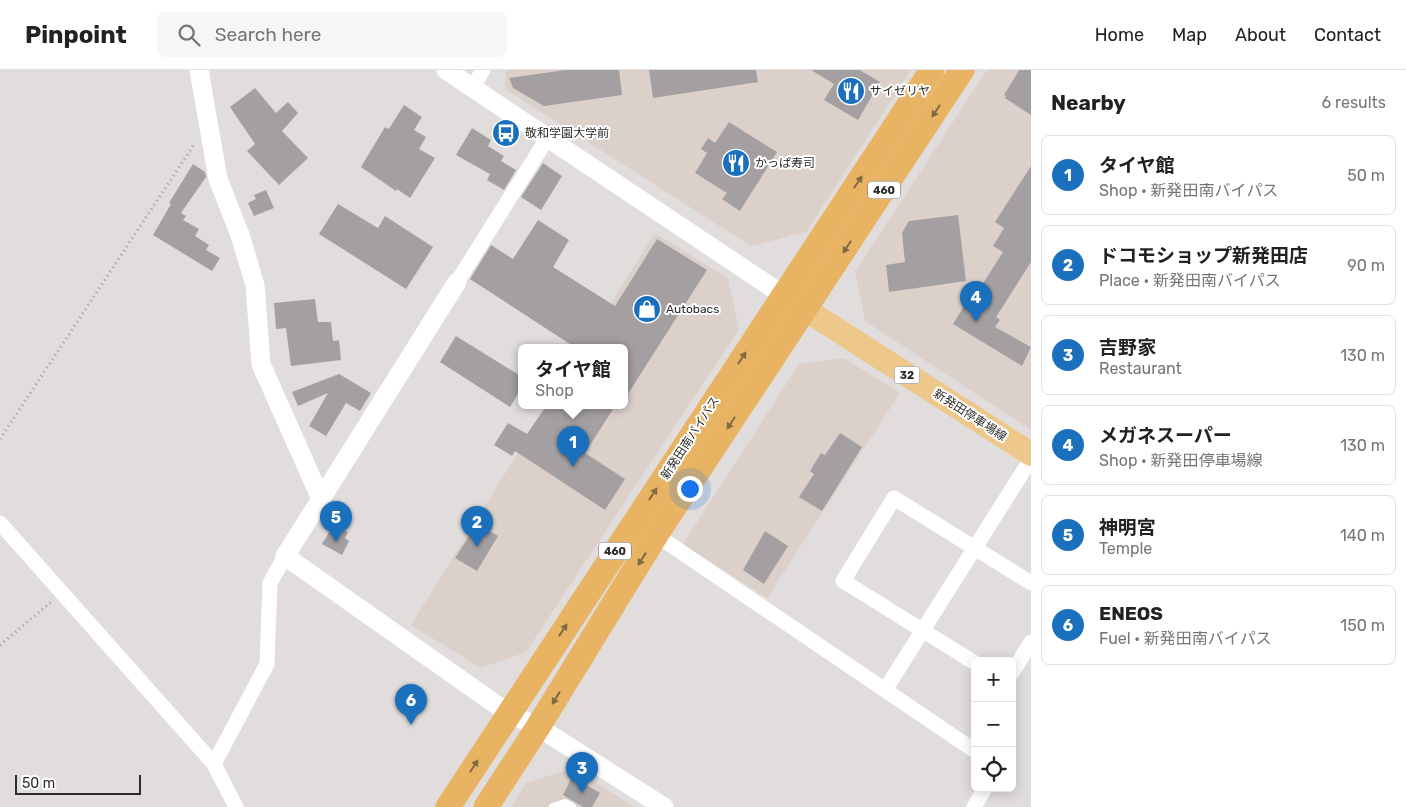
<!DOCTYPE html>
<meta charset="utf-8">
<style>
body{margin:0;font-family:Rubik,"Noto Sans JP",sans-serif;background:#f6f6f6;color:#222}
.controls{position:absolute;right:15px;bottom:15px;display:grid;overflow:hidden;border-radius:8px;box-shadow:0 2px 12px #0003}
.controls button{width:45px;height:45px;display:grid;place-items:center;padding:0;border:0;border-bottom:1px solid #e0e0e0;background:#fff;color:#222;font:25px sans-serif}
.scale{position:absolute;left:15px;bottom:12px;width:126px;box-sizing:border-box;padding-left:5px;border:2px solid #2c2b2a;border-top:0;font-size:14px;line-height:18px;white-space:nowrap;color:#2c2b2a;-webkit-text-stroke:4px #fff;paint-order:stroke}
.you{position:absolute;left:689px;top:418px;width:18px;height:18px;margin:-12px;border:4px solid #fff;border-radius:50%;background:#1a73e8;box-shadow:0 0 0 8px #1a73e833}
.badge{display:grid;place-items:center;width:32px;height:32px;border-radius:50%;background:#1b70bd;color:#fff;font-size:16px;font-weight:700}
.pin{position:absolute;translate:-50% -41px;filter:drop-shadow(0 1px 2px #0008)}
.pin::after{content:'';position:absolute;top:26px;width:18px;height:15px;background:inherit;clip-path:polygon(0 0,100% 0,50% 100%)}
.popup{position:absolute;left:518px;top:274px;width:110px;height:65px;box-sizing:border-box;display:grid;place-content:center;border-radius:8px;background:#fff;filter:drop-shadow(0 1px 4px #0005);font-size:16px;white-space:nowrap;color:#767676}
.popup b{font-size:19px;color:#222}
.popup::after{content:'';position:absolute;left:50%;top:100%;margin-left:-10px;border:10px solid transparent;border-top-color:#fff}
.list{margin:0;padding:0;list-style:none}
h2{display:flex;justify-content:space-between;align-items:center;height:65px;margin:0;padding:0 20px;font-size:21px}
h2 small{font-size:16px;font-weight:400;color:#767676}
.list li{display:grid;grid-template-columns:32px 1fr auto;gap:15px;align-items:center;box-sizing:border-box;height:80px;margin:0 10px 10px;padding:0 10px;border:1px solid #e0e0e0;border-radius:8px}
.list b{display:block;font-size:19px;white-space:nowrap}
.list p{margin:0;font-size:16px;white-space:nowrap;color:#767676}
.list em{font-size:16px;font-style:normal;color:#767676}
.icon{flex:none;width:28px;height:28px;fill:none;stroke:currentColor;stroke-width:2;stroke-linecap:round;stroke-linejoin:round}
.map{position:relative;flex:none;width:1031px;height:737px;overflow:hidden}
header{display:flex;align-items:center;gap:30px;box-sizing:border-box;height:70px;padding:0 25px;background:#fff;border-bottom:1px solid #e0e0e0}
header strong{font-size:24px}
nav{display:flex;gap:28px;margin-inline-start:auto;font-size:18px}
.search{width:350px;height:45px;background:#f6f6f6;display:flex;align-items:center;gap:12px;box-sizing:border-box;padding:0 18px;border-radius:8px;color:#767676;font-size:19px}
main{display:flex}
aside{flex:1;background:#fff}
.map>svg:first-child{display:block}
</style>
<header>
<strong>Pinpoint</strong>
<div class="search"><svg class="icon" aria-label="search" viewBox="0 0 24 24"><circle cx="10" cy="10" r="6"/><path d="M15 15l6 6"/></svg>Search here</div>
<nav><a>Home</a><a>Map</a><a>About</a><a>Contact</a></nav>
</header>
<main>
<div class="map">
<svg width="1031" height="737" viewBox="0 0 1031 737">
<rect width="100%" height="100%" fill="#e1dddc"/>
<g fill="#dcd0cb">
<polygon points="506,0 911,0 806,162 751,176 505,19"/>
<polygon points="987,0 1031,0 1031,360 865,251 855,202"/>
<polygon points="655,163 728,208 739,259 526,582 481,598 411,555 547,336 624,336 624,278 583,278"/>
<polygon points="844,288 900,323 767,528 683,474 799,294"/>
<polygon points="574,698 634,737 511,737 526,713"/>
</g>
<g fill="#a4a0a1">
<polygon points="565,0 619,0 622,25 544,36 513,18 509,8"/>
<polygon points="649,0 756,0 758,12 653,28"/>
<polygon points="811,0 860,0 880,12 858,50 824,30 834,14"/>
<polygon points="1019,0 1031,0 1031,45 1005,28 1006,26 1004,25"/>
<polygon points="255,18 276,43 288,32 298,43 282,61 308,88 279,115 247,81 255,74 230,37"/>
<polygon points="404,35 422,47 414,60 426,67 419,79 435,88 410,128 397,119 396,121 361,97 385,57 389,59"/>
<polygon points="729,52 777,82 740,141 722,129 727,123 695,103 707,83 701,79 708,68 715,73"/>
<polygon points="472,58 491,70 488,76 504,86 501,91 516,100 504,120 487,110 490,104 456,85"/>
<polygon points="543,93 562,106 541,140 521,127"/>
<polygon points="193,94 205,102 206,107 181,143 186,146 183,150 199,159 195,166 209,175 206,180 220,188 212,201 153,165 171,134 169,133"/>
<polygon points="1031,96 1031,192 996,247 1000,250 995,257 1031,277 1022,296 953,254 969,228 970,234 1003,182 993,176 1004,158 995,152"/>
<polygon points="266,120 274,138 254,146 248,133 256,129 254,125"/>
<polygon points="338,134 378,158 385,146 433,177 406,219 319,164"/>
<polygon points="958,145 966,211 889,222 886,195 905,192 902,163 909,151"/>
<polygon points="538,150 569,170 553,197 615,236 657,169 707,200 624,330 624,278 576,278 470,209 491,175 513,189"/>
<polygon points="315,229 318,252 331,252 333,271 339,270 341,290 291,296 286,258 276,259 274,233"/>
<polygon points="456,266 522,307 522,317 510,337 440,292"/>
<polygon points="339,304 371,323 360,341 346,333 326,366 309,356 328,323 298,336 292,322"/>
<polygon points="546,336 615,336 585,383 625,409 605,440 515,381 512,386 494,375 508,353 527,364"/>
<polygon points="840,363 862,377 822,441 799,427 814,404 810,401 821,383 825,385"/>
<polygon points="334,454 348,462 345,468 349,471 342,485 322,474"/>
<polygon points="477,454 498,466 477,501 455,488"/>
<polygon points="765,461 788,476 764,514 743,500"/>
<polygon points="574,708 600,723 592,737 583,737 563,725 571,709"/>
</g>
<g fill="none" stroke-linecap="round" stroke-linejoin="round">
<g stroke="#9e9b9a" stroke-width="3" stroke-dasharray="1 4" stroke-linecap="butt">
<polyline points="0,369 195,73"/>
<polyline points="0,575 51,532"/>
</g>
<polyline stroke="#fff" stroke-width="8" points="553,737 565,733 572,737"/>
<g stroke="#fff" stroke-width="15">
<polyline points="473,17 483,0"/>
<polyline points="457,212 548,67"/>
<polyline points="0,453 214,694 236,737"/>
<polyline points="656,465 975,681"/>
<polyline points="975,593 843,511 894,428 1031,513"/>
<polyline points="1012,603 1031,572"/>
<polyline points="885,620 1031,389"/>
<polyline points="214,694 267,594 270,513 285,486"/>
<polyline points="974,737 985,718"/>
</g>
<g stroke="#fff" stroke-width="19">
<polyline points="199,0 218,109 240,165 255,215 261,294 321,429 285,486 508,643 538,657 664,737"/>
<polyline points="446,0 783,225"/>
<polyline points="321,429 457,212"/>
</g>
<polyline stroke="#eec78a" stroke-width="24" points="789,229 1031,384"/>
<g stroke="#e8b463" stroke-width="25">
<polyline points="448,737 932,0"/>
<polyline points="486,737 538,657 656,465 962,0"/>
</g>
</g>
<defs><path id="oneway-solid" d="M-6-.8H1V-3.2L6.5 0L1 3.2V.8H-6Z" transform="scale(1.25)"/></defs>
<g fill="#816944">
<use href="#oneway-solid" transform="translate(936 41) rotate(123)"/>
<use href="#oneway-solid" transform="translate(858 112) rotate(-56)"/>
<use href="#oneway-solid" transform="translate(847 177) rotate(123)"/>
<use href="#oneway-solid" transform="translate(742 288) rotate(-57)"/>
<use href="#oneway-solid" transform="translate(731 353) rotate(123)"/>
<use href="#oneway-solid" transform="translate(653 424) rotate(-57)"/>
<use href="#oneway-solid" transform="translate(642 489) rotate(122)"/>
<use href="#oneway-solid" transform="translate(563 560) rotate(-57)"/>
<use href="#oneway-solid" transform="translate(556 628) rotate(122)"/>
<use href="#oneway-solid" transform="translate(474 696) rotate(-57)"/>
</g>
<defs>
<g id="restaurant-disc" transform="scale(1.4375)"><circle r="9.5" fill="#1b70bd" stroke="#fff"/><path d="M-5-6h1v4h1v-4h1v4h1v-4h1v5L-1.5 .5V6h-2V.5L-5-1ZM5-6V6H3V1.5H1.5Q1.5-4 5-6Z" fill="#fff"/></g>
<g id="bus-disc" transform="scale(1.4375)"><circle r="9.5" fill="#1b70bd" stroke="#fff"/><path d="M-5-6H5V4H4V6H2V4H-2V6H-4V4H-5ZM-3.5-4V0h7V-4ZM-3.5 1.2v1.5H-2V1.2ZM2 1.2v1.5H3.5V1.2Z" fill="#fff"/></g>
<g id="shop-disc" transform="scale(1.4375)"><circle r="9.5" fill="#1b70bd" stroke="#fff"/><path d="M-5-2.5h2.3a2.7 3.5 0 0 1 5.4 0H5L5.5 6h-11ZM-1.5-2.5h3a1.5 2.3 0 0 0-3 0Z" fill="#fff"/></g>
</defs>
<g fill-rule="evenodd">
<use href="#restaurant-disc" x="851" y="21"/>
<use href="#bus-disc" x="506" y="63"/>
<use href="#restaurant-disc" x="736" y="93"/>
<use href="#shop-disc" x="647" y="239"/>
</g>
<g text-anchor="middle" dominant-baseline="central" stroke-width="4" stroke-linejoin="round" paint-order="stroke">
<g fill="#fff" stroke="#6b6b6a" stroke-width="1">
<rect x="868" y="111.5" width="32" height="17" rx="4"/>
<rect x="894.5" y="296.5" width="25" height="17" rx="4"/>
<rect x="599" y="472.5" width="32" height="17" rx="4"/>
</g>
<g font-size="11" font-weight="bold" fill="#2c2b2a">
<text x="884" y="120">460</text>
<text x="907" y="305">32</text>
<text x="615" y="481">460</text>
</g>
<g font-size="12" fill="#2c2b2a" stroke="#fff" text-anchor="start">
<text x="870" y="21">サイゼリヤ</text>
<text x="525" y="63">敬和学園大学前</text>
<text x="755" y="93">かっぱ寿司</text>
<text x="666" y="239">Autobacs</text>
</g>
<g font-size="12" fill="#2c2b2a" stroke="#fff">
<text transform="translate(970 345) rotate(33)">新発田停車場線</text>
<text transform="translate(690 368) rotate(-57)">新発田南バイパス</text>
</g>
</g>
</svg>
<div class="controls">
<button>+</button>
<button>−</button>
<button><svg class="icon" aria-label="locate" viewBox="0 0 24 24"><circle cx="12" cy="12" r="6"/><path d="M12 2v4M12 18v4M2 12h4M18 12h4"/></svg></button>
</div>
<div class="scale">50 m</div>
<div class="you"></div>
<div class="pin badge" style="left:573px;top:397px">1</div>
<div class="popup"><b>タイヤ館</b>Shop</div>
<div class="pin badge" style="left:477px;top:477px">2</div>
<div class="pin badge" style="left:582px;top:723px">3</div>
<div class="pin badge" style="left:976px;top:252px">4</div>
<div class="pin badge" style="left:336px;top:472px">5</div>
<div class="pin badge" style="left:411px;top:655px">6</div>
</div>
<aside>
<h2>Nearby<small>6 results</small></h2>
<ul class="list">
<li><span class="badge">1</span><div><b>タイヤ館</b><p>Shop · 新発田南バイパス</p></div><em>50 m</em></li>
<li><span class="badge">2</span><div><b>ドコモショップ新発田店</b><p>Place · 新発田南バイパス</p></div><em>90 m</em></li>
<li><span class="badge">3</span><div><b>吉野家</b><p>Restaurant</p></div><em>130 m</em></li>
<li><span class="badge">4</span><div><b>メガネスーパー</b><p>Shop · 新発田停車場線</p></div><em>130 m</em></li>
<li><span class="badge">5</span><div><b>神明宮</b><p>Temple</p></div><em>140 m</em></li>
<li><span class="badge">6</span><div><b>ENEOS</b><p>Fuel · 新発田南バイパス</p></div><em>150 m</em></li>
</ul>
</aside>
</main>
